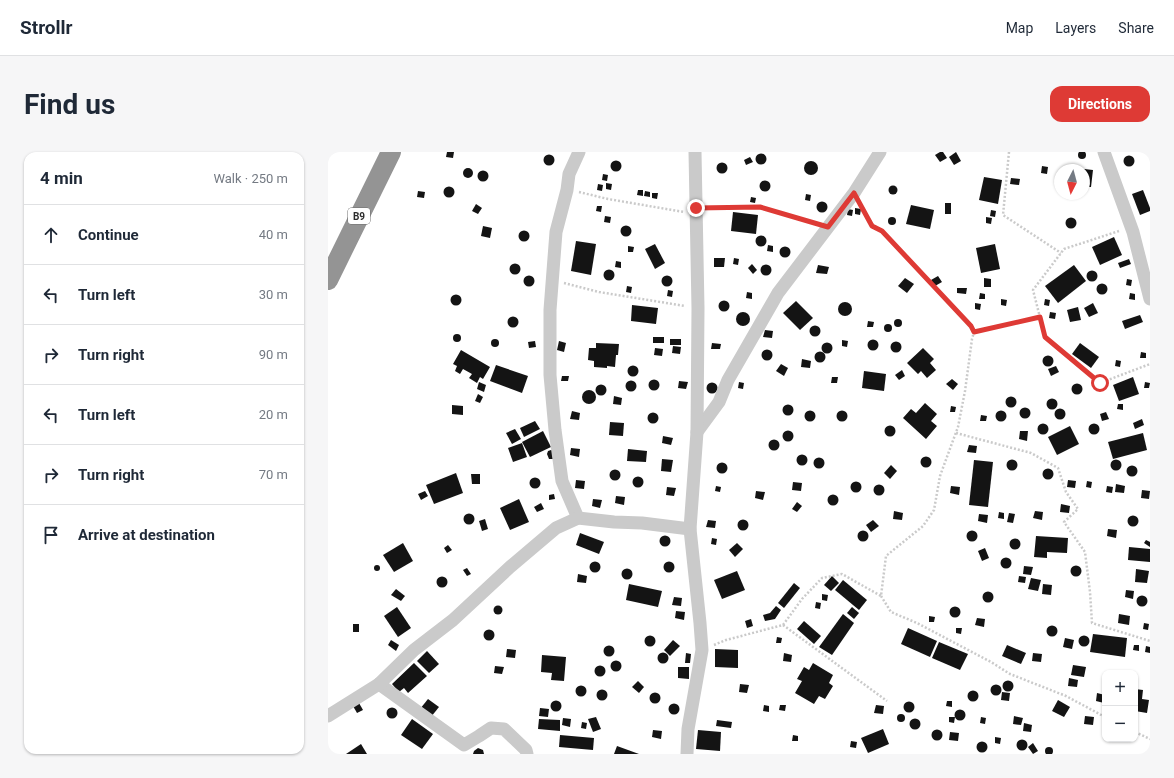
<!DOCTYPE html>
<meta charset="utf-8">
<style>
body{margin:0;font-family:Roboto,sans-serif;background:#f6f6f7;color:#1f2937}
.controls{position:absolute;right:12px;bottom:12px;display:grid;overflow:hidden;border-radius:8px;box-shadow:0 1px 3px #0004}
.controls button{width:36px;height:36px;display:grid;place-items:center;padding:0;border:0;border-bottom:1px solid #e0e1e3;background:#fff;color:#1f2937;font:20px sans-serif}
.compass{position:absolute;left:726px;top:12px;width:36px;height:36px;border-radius:50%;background:#fff;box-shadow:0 1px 3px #0004;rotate:186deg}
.stop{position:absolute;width:12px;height:12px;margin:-9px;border:3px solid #de3a35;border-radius:50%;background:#fff}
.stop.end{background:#de3a35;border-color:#fff;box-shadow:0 1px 4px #0008}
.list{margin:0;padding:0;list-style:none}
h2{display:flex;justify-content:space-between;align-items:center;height:52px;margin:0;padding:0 16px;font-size:17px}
h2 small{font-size:13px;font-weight:400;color:#747a83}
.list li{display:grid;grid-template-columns:26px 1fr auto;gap:12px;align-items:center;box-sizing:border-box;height:60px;padding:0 16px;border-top:1px solid #e0e1e3}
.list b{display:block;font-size:15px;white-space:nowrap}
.list em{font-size:13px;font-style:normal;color:#747a83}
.icon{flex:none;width:22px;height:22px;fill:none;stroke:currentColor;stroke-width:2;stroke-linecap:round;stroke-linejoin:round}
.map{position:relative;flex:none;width:822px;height:602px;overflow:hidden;border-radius:12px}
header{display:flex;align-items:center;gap:24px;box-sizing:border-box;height:56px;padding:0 20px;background:#fff;border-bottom:1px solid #e0e1e3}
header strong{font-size:19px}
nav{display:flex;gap:22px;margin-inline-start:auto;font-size:14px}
.intro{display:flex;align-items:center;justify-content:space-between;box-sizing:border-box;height:96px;padding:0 24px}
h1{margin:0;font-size:28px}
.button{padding:10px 18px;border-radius:12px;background:#de3a35;color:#fff;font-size:14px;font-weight:700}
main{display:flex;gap:24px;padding:0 24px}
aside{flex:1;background:#fff;border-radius:12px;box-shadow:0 1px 3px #0004}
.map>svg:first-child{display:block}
</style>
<header>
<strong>Strollr</strong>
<nav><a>Map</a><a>Layers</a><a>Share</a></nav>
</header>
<div class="intro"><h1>Find us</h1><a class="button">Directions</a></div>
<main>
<aside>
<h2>4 min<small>Walk · 250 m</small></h2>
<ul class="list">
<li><svg class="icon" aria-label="ahead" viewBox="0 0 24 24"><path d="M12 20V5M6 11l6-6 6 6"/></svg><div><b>Continue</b></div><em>40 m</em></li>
<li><svg class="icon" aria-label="left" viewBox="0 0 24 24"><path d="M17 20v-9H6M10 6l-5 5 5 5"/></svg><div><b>Turn left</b></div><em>30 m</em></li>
<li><svg class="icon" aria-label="right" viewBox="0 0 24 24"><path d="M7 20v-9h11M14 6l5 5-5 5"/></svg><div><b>Turn right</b></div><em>90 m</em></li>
<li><svg class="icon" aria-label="left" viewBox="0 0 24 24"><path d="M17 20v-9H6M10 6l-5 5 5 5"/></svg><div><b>Turn left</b></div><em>20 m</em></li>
<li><svg class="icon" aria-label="right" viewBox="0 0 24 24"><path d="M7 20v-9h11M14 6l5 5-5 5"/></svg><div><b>Turn right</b></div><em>70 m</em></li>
<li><svg class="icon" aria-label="arrive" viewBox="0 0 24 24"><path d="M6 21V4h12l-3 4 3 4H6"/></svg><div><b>Arrive at destination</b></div></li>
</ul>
</aside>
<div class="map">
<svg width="822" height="602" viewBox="0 0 822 602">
<rect width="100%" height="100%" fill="#fff"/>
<g fill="#141414">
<circle cx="754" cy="3" r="4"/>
<polygon points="119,0 126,0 125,6 118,5"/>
<polygon points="612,0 615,0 619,6 612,10 607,3"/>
<polygon points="628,0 633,9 626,13 621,5"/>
<circle cx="433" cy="7" r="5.5"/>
<circle cx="221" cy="8" r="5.5"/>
<circle cx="801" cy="9" r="5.5"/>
<polygon points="422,5 425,10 418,13 416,8"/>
<circle cx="288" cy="14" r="5.5"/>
<circle cx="483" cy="16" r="7"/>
<circle cx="394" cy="16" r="5.5"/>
<polygon points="714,14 720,15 719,22 713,21"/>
<polygon points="739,15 765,18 763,35 756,35 756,18 739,18"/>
<circle cx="140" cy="21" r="5"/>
<circle cx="155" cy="24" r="5.5"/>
<polygon points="275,22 280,23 279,29 274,28"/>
<polygon points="656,25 674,28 670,52 651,48"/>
<polygon points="683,26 692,27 691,33 682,32"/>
<circle cx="437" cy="34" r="5.5"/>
<polygon points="278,31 284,32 283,38 278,37"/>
<polygon points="270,32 275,33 274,39 269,38"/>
<circle cx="565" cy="38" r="4.5"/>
<circle cx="121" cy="40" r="5.5"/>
<polygon points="310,38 315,38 315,44 309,43"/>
<polygon points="815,38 822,56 822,59 812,63 804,42"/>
<polygon points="90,39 97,40 96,46 89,45"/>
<polygon points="317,39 322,40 322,45 316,44"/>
<polygon points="324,41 330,41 329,47 324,46"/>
<polygon points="478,42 483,43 482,49 477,48"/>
<polygon points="423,45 428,46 427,51 422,50"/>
<circle cx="494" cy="55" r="5.5"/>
<rect x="617" y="51" width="6" height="11"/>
<polygon points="148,52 154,56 150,62 144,59"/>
<polygon points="583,53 606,58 602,77 578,72"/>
<polygon points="269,54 274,54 273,60 268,59"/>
<polygon points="527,56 533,57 532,63 527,62"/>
<polygon points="520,57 525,58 524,64 519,63"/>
<polygon points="663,58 668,59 667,65 662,64"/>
<polygon points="405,60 430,63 428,82 403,79"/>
<polygon points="277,64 283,65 282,71 276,70"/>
<polygon points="658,65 664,66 663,72 658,71"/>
<circle cx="564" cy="69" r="4"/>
<circle cx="743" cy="71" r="5.5"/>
<circle cx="298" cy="79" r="5.5"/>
<polygon points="155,74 164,76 162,86 153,84"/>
<circle cx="196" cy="84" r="5.5"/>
<circle cx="433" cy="89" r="5.5"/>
<polygon points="786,85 794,103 772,113 764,95"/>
<polygon points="248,89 268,92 263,123 243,119"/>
<polygon points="327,92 337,111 327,117 317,97"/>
<polygon points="667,92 672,117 653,121 648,96"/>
<polygon points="440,93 445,94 445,100 439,99"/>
<polygon points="300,94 306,95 305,100 300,100"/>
<circle cx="457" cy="100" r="5.5"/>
<polygon points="386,106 397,106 396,115 386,115"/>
<polygon points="406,106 411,107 410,113 405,112"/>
<polygon points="801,107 803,112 792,116 790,111"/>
<polygon points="288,109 293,110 293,116 287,115"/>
<circle cx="187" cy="117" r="5.5"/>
<polygon points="424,112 429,118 425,122 420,116"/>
<circle cx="438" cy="118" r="5.5"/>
<polygon points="490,113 501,115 499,122 488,121"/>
<polygon points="746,113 758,129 730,151 717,134"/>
<circle cx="281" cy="123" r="5.5"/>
<circle cx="764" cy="124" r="5.5"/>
<circle cx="339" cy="129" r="5.5"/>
<circle cx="201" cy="129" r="5.5"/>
<polygon points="610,124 614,130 607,134 603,128"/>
<polygon points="577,126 586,132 579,141 570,134"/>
<polygon points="656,126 663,127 663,135 656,135"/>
<polygon points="799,127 804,128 803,134 798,133"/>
<circle cx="774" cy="137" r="5.5"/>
<polygon points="299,134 304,135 303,141 298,140"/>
<polygon points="629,136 639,136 638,142 629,141"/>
<polygon points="340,138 345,139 344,145 339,144"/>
<polygon points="419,140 424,141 424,147 418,146"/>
<polygon points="652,141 657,142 657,147 651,147"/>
<polygon points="802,141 807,142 807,148 801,147"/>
<circle cx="128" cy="148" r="5.5"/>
<polygon points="673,147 679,148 678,154 673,153"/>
<polygon points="717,147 722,148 721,154 716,153"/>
<circle cx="396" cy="154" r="5.5"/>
<polygon points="468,149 485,166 472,178 455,161"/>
<circle cx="517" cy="157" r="7"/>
<polygon points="647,151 653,152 652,158 647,157"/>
<polygon points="765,151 770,161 761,165 756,156"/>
<polygon points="304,153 330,156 328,172 303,169"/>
<polygon points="750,155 753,168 742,170 739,158"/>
<circle cx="415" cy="167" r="7"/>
<polygon points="722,160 728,161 727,167 721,166"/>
<polygon points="812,163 815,170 797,177 794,169"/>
<circle cx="185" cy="170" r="5.5"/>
<circle cx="570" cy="171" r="4"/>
<polygon points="540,169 546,170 545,175 539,175"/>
<circle cx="560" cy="176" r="4"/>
<circle cx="487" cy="179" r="5.5"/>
<polygon points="437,178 445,179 444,186 435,185"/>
<circle cx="129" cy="186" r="4"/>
<rect x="325" y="185" width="11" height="6"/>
<circle cx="167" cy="191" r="4"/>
<rect x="342" y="187" width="11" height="6"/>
<circle cx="545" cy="193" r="5.5"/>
<polygon points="514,188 520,189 519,195 514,194"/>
<polygon points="207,189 208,195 201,196 200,190"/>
<polygon points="231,189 238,191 236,200 229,198"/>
<circle cx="568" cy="195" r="5.5"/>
<circle cx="499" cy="196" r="5.5"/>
<polygon points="268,191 291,192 290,203 288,203 287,215 279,214 279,216 266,215 266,209 260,208 261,196 268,196"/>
<polygon points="384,191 393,192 392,197 383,197"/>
<polygon points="752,191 771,205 763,216 744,202"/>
<polygon points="345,194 353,195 352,202 344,201"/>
<polygon points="327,196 335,197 334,204 326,203"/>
<polygon points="595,196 606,207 602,211 608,218 599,226 593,219 590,222 579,211"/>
<circle cx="439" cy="203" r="5.5"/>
<polygon points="133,198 162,215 155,227 152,225 149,231 141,226 144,222 135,217 132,222 127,219 129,214 125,212"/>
<circle cx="492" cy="205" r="5.5"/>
<polygon points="813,200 818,201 818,206 812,206"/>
<circle cx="720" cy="209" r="5.5"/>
<polygon points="474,207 483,209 482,216 473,215"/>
<polygon points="788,208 793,209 792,215 787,214"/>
<polygon points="453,212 460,216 456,224 448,219"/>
<polygon points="168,213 200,224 194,241 162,229"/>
<circle cx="305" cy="219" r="5.5"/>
<polygon points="728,214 731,220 723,224 720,217"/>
<polygon points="574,218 577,224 571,228 567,223"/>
<polygon points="536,219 558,222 556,239 534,236"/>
<polygon points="234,224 241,224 240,229 233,229"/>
<polygon points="504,225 510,225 509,231 503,231"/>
<polygon points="805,225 811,242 791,249 785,233"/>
<polygon points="624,227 630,232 625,238 618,232"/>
<circle cx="326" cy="233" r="5.5"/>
<circle cx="303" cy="234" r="5.5"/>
<polygon points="351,229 360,230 358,237 350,236"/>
<polygon points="151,230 158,233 156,240 149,237"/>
<polygon points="411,230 416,231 415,237 410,236"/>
<polygon points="817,230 822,231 821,236 816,236"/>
<circle cx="384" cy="236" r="5.5"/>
<circle cx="749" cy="237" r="5.5"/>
<circle cx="273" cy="238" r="5.5"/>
<circle cx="261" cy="245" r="7"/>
<polygon points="150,242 155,245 152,251 147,249"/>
<polygon points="286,244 294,246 293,253 285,252"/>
<circle cx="683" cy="250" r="5.5"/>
<circle cx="724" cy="252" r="5.5"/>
<polygon points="597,251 609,262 603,269 609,274 598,287 575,266 583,257 588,261"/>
<polygon points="790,252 795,252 795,258 789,257"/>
<circle cx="460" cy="258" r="5.5"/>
<polygon points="124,253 135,254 135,263 124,262"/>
<polygon points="623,254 628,255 627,260 622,260"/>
<circle cx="697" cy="261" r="5.5"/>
<circle cx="732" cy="262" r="5.5"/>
<circle cx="482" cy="264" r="5.5"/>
<circle cx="514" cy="264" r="5.5"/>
<circle cx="673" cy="264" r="5.5"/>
<polygon points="244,259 252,261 251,268 242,267"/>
<polygon points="778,260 781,267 774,269 772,262"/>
<circle cx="325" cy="266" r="5.5"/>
<polygon points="653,263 659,264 658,269 652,269"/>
<polygon points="814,267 816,273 807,277 805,271"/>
<polygon points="207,269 212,277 196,285 192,276"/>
<polygon points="282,270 296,271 295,284 281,283"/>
<circle cx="766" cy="277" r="5.5"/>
<circle cx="715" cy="277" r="5.5"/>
<circle cx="562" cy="279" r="5.5"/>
<polygon points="742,274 751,292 729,303 720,285"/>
<polygon points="187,277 193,287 184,292 178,281"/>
<circle cx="460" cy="284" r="5.5"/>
<polygon points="215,279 223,295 202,305 194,290"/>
<polygon points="692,279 700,279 699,289 691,287"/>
<polygon points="815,281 819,298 785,307 780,290"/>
<polygon points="335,284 345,286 343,293 334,291"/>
<circle cx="446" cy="293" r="5.5"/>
<polygon points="194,291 199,305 185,310 180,296"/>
<polygon points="641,293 649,294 648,301 639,300"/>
<polygon points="243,296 252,297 251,305 242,303"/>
<polygon points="300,297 319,299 318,310 299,309"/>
<polygon points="223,298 226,299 226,307 221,307 219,302 220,299"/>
<circle cx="474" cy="308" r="5.5"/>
<circle cx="598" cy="310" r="5.5"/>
<circle cx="491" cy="311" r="5.5"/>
<polygon points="334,307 345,308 343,320 333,319"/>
<circle cx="788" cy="313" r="5.5"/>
<circle cx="684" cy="313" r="5.5"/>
<polygon points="646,308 665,310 660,355 641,353"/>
<circle cx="394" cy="316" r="5.5"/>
<polygon points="563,313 569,319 562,327 556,321"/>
<circle cx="804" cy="319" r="5.5"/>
<circle cx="720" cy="322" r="5.5"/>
<circle cx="287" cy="323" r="5.5"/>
<polygon points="128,321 135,341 106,352 98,333"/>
<polygon points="143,322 152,322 152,332 144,332"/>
<circle cx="310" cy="330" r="5.5"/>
<circle cx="207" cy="331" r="5.5"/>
<polygon points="248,328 257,329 256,337 247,336"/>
<polygon points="740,328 748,329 747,336 739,335"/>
<polygon points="759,329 764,330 763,336 758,335"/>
<circle cx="528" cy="335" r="5.5"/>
<polygon points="465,330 474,331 473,339 464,338"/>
<polygon points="788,332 797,334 796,341 787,340"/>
<circle cx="551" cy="338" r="5.5"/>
<polygon points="388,334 393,335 392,340 387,339"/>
<polygon points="623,334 632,335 631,343 622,341"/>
<polygon points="779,334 785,335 784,341 778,340"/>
<polygon points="339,335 348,336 346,344 338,343"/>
<polygon points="814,338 822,339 821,347 813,346"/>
<polygon points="97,339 100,344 93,348 90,342"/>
<polygon points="428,339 437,340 435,348 427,346"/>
<polygon points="226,342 227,347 221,348 221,343"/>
<circle cx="505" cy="348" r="5.5"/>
<polygon points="288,344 297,345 296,353 287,351"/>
<polygon points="191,347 201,370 182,378 172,356"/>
<polygon points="265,347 274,348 272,356 264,354"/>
<polygon points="469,350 474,354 469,360 464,357"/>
<polygon points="213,351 216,357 209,360 206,355"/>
<polygon points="733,352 742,354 741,361 732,360"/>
<polygon points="566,359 575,361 574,368 565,367"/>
<polygon points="707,359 715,360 714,368 705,366"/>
<polygon points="671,360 676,361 676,367 670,366"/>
<polygon points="681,361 687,362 685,371 679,370"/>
<circle cx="141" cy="367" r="5.5"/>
<polygon points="651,362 660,363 659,371 650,369"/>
<circle cx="805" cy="369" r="5.5"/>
<polygon points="157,367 160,377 154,379 151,369"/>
<circle cx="415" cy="373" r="5.5"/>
<polygon points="380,368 388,369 387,376 378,375"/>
<polygon points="545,368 551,374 543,380 538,373"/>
<polygon points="780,377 789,378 788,386 779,384"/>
<circle cx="644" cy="384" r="5.5"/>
<circle cx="535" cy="384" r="5.5"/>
<polygon points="252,381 276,390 271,402 248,393"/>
<circle cx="337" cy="389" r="5.5"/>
<polygon points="708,384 740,386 739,401 719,400 719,406 706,405"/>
<polygon points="384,386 389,387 388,393 383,392"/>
<circle cx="687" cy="392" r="5.5"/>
<polygon points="818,388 822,390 822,395 816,391"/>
<polygon points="75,391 85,409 66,420 55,403"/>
<polygon points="409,391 415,397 407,405 401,398"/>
<polygon points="120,393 124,398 119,401 116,396"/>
<polygon points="801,395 822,397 822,410 800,408"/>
<polygon points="657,396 661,406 654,409 650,399"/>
<circle cx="678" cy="411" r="5.5"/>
<circle cx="341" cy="415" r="5.5"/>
<circle cx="267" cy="415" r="5.5"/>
<circle cx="49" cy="416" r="3"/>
<circle cx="748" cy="419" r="5.5"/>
<polygon points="696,414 705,415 703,423 695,422"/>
<polygon points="139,416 143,422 139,424 135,418"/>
<circle cx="299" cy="422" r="5.5"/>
<polygon points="808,417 821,419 819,431 807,430"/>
<polygon points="409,419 417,438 394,447 386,428"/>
<polygon points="250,422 259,424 258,431 249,430"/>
<polygon points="504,424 511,431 503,439 496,433"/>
<polygon points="691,424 698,425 697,431 690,430"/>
<circle cx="114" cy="430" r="5.5"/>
<polygon points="703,426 713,428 710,439 700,437"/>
<polygon points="515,428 539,448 531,458 507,438"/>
<polygon points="466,431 472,436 456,456 450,451"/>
<polygon points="301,432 334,439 330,455 298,448"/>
<polygon points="715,432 724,433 723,443 714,442"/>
<polygon points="68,437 77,444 73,449 63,443"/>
<polygon points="798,438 806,439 805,447 797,445"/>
<circle cx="660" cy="445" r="5.5"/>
<polygon points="494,442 500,443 499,449 494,448"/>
<circle cx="814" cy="449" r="5.5"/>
<polygon points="346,445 354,446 353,454 344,453"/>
<polygon points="488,450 493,451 492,457 487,456"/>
<circle cx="170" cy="458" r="4.5"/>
<polygon points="448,454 453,458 447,467 437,469 435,463 442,461"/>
<circle cx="627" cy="460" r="5.5"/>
<polygon points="69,455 83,476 70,485 56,464"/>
<polygon points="524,455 531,461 526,467 519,461"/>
<polygon points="348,459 357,460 356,468 347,466"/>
<polygon points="515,462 526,471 504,503 491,495"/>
<polygon points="791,462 802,464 801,473 790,471"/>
<polygon points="601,464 607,465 606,470 601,470"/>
<polygon points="649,466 657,467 656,475 647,473"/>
<polygon points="423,467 425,474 419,476 417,469"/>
<polygon points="476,469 493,484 486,492 469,477"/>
<polygon points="816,471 821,472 820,478 815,477"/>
<rect x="25" y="472" width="6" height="8"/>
<circle cx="724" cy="479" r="5.5"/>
<polygon points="580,476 609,489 602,505 573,492"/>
<polygon points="628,476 634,476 633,482 628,481"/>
<circle cx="161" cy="483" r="5.5"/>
<polygon points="765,482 799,486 797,505 762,500"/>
<circle cx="322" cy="489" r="5.5"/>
<circle cx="756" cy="489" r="5.5"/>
<polygon points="449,485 454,486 453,491 448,491"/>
<polygon points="737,486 746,488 744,497 735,495"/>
<polygon points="63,488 71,493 68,499 60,493"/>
<polygon points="345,488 352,494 342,504 336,498"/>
<polygon points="611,490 640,502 632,518 604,506"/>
<polygon points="679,493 698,501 693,512 674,504"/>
<polygon points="806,493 811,493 811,499 805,498"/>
<circle cx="281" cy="499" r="5.5"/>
<polygon points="818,494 822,495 822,501 817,500"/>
<polygon points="179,497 188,498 187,506 178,505"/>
<polygon points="387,497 410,498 410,516 387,515"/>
<polygon points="99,499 111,512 101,521 89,509"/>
<circle cx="335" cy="506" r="5.5"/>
<polygon points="358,501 363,502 362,511 357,511"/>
<polygon points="456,501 464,503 463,510 455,509"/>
<polygon points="705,501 714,502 713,510 704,509"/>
<polygon points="214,503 238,505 236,529 223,528 224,521 213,520"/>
<circle cx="288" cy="514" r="5.5"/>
<polygon points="86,511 99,524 80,541 76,536 71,540 64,532"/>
<polygon points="485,511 505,523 501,531 505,534 497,547 491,544 486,552 467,541 474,529 469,527 476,515 481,518"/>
<polygon points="745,513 758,515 756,525 743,523"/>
<circle cx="272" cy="519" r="5.5"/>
<polygon points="167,514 176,515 174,522 166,521"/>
<polygon points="350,515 361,515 361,527 350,526"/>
<polygon points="741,526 750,528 749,535 740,534"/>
<circle cx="680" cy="534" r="5.5"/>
<polygon points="310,529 316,535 311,541 304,535"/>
<polygon points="412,532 421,533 419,541 411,540"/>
<circle cx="668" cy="538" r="5.5"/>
<circle cx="253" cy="539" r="5.5"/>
<polygon points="807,537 815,538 814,547 821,548 819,561 807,559"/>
<circle cx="274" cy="543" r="5.5"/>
<circle cx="645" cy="544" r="5.5"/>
<polygon points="674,540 682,541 681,549 673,548"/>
<circle cx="327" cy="546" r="5.5"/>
<polygon points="769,541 777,543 776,551 768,549"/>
<polygon points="100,547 111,555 103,565 92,557"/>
<polygon points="730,548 742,555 736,565 724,559"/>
<circle cx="228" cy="554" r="5.5"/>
<polygon points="619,549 624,549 624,555 618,554"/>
<circle cx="581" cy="555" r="5.5"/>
<polygon points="31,551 35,558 29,561 25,554"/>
<circle cx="346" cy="557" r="5.5"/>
<polygon points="436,553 441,554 441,560 435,559"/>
<polygon points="452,553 458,553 457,559 451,558"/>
<polygon points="548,553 556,554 555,562 546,561"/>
<circle cx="64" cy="561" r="5.5"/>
<polygon points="212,556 221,557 220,565 211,564"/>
<circle cx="632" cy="563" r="5.5"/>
<circle cx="573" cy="566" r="4"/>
<polygon points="686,564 695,566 693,573 685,572"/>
<polygon points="757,564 766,565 765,573 756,572"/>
<polygon points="268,565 273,577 265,580 260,567"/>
<polygon points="621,565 627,565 626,571 621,570"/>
<polygon points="653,565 658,566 657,572 652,571"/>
<polygon points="235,566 243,567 242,575 234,573"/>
<circle cx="587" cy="572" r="5.5"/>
<polygon points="84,567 105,582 94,597 73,583"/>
<polygon points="211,567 232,568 232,579 210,577"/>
<polygon points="389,568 404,570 403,576 388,574"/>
<polygon points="254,570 259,571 258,577 253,576"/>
<polygon points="696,571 704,573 703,580 695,579"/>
<polygon points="555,577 561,592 540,601 533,586"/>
<circle cx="609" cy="583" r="5.5"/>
<polygon points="325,578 334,579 333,587 324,585"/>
<polygon points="370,578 393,580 392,599 368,597"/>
<polygon points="622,580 631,581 630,589 621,588"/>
<polygon points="232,583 266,586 265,598 231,595"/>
<polygon points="465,583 470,584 470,589 464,589"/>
<polygon points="667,585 673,586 672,592 667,591"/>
<circle cx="694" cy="593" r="5.5"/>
<polygon points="523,589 529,590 528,596 522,595"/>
<circle cx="654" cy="595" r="5.5"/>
<polygon points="705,591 710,599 705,602 700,595"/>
<polygon points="33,592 39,602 18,602"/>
<polygon points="289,594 311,602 286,602"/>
<circle cx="721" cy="599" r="4"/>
<polygon points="150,596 155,598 156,602 145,602 146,599"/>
</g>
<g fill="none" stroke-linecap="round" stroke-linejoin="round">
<g stroke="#cacaca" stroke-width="2.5" stroke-dasharray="2 2" stroke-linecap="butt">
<polyline points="681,0 675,63 733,101"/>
<polyline points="251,40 280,47 356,60"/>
<polyline points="380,56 433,55 488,72"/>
<polyline points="791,79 736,97 705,138 717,185 772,231 822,212"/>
<polyline points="236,131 271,140 357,154"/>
<polyline points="646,180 712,165"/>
<polyline points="628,281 703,301 730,316 738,340 750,357 736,370 757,400 762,440 764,471 822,489"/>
<polyline points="553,444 563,460 589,471 663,510 682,522 738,544 777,565"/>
<polyline points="455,473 559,549"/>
<polyline points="386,493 398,488 455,473 474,447 494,426 514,422 553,444 558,404 595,374 606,358 612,324 630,275 637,239 644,187 646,180 643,174 554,79 545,73 533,54"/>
<polyline points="807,580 822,587"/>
</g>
<g stroke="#cacaca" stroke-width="13">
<polyline points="776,0 805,80 822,147"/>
<polyline points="369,280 391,250 400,228 450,141 526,41 552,0"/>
<polyline points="250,366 234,329 227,278 222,223 222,158 228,80 239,38 241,22 251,0"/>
<polyline points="51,532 136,593 151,584 163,576 176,577 198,598 199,602"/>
<polyline points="0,564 51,532 86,498 125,468 182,415 228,376 250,366 286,370 314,371 362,377"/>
<polyline points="359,602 360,577 374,498 372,471 362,377 369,280 370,156 367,0"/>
</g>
<polyline stroke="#949494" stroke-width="20" points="0,128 63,0"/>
</g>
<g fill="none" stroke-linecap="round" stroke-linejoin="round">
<polyline stroke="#de3a35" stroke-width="5" points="368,56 432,55 500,75 526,41 544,74 554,79 643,174 646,180 712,165 717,185 772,231"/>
</g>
<g text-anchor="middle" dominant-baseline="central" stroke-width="4" stroke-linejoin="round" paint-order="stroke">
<rect fill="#fff" stroke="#6c6c6c" stroke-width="1" x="20" y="56" width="22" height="16" rx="3"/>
<g font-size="10" font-weight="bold" fill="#2d2d2d">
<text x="31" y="64">B9</text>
</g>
</g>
</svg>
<div class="controls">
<button>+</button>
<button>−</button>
</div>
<svg class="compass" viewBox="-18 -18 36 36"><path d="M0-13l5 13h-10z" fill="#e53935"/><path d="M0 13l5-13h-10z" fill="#747a83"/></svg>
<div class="stop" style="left:772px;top:231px"></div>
<div class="stop end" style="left:368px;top:56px"></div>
</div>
</main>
